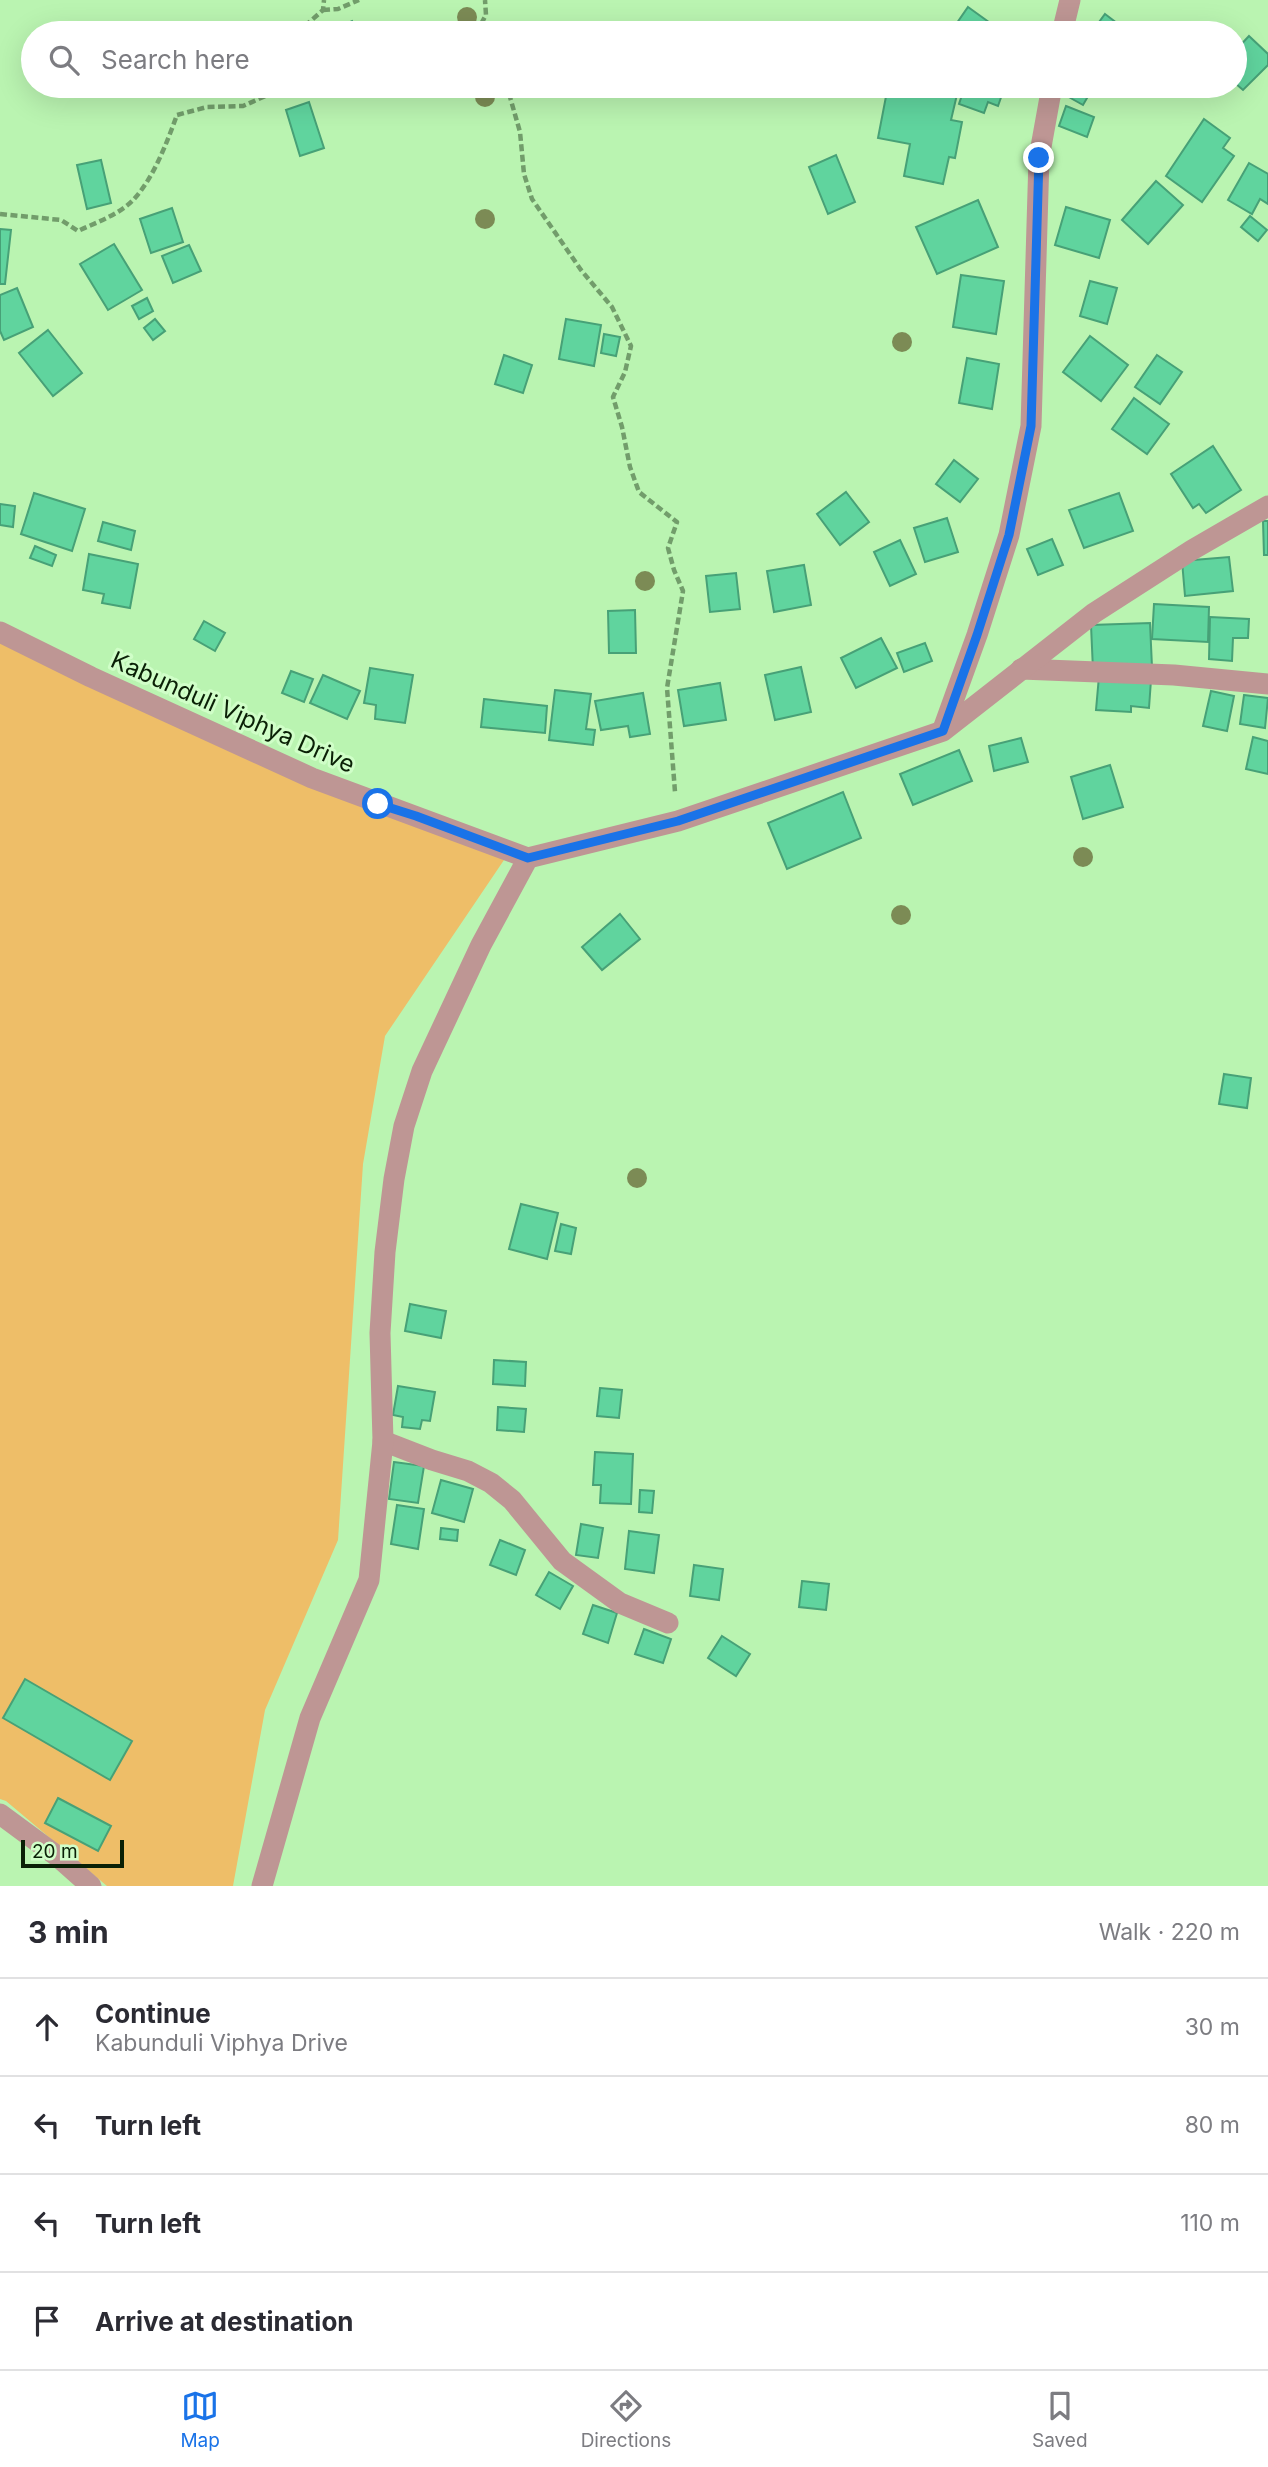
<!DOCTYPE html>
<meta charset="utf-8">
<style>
body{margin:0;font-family:Inter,sans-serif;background:#f7f7f7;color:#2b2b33}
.scale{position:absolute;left:21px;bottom:18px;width:103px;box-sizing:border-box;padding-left:7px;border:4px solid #0a2006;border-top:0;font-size:19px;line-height:24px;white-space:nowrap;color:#0a2006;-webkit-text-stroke:5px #d0fec8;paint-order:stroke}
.stop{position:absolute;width:21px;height:21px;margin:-16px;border:5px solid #1a73e8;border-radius:50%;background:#fff}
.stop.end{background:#1a73e8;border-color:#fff;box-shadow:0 2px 7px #0008}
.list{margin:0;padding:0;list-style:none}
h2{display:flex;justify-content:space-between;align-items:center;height:91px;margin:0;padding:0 28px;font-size:30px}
h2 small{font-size:23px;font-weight:400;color:#7c7c81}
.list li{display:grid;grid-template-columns:46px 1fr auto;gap:21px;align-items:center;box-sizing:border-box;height:98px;padding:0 28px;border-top:2px solid #e1e1e2}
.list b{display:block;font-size:26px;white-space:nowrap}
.list p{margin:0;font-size:23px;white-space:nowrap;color:#7c7c81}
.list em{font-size:23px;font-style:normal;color:#7c7c81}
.icon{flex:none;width:38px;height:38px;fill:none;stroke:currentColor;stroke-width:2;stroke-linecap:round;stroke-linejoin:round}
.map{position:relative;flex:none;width:1268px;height:1886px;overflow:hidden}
.search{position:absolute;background:#fff;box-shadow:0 7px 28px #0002;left:21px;right:21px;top:21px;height:77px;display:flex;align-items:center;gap:18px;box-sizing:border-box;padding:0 24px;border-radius:38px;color:#7c7c81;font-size:26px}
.sheet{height:483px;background:#fff}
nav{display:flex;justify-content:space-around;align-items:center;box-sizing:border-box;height:98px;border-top:2px solid #e1e1e2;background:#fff;font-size:19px;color:#7c7c81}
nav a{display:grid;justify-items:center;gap:4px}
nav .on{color:#1a73e8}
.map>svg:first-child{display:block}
</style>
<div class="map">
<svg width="1268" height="1886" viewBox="0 0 1268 1886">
<rect width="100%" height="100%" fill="#baf4b1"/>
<polygon fill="#eebe68" points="0,625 504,860 385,1036 363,1164 338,1540 265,1710 233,1886 107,1886 6,1801 0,1799"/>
<g fill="#60d49e" stroke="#47a177" stroke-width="2">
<polygon points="968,7 1004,33 950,33"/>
<polygon points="1105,14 1130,33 1091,33"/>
<polygon points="352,21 357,33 327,33"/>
<polygon points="1249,36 1268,54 1268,65 1243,90 1235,83 1235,51"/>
<polygon points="234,86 261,86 261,91 234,89"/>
<polygon points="888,86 906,86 922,89 923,86 959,86 951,120 962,122 955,158 949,157 943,184 904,176 910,144 878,138"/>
<polygon points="965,86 1005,86 998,106 988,102 984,113 959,104"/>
<polygon points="1061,86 1094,86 1083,105 1058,91"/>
<polygon points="309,102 324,148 300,156 286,110"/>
<polygon points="1066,106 1094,117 1087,137 1059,126"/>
<polygon points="1204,119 1230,138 1223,148 1234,156 1202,202 1166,176"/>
<polygon points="836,155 855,202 828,214 809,167"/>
<polygon points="101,160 111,203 87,209 77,165"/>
<polygon points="1249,163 1268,174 1268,204 1260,199 1252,214 1228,200"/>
<polygon points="1156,181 1183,205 1148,244 1122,220"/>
<polygon points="978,200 998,247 937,274 916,227"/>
<polygon points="1066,207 1110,220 1099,258 1055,245"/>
<polygon points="172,208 183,242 151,253 140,219"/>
<polygon points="1250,216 1267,230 1258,241 1241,227"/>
<polygon points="0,229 11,230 5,284 0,284"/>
<polygon points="114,244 142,290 108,310 80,264"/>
<polygon points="189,245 201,271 173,283 162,256"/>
<polygon points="961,275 1004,281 996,334 953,327"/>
<polygon points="1090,281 1117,288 1107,324 1080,316"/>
<polygon points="17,288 33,327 4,340 0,331 0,295"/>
<polygon points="147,298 153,311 139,319 132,306"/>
<polygon points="155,319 165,331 153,340 144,328"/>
<polygon points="566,319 601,325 594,366 559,359"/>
<polygon points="48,330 82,373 53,396 19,353"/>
<polygon points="604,334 620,337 616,356 601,353"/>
<polygon points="1090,336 1128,365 1101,401 1063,372"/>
<polygon points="504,355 532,365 523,393 495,384"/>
<polygon points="1157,355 1182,372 1160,404 1135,387"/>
<polygon points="967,358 999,364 992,409 959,403"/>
<polygon points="1134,398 1169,424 1147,454 1112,429"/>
<polygon points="1213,446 1241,490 1206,513 1199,504 1193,508 1171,474"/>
<polygon points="954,460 978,479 960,502 936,484"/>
<polygon points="846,492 869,522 840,545 817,514"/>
<polygon points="34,493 85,509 72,551 21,534"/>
<polygon points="1119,493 1133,531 1084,548 1069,510"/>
<polygon points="0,504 15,506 13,527 0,525"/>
<polygon points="947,518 958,552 925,562 914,528"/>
<polygon points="1263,521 1268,521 1268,555 1264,555"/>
<polygon points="103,522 135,531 131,550 98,541"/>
<polygon points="1052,539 1063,565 1038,575 1027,549"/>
<polygon points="900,540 916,574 890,586 874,552"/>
<polygon points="35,546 56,555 52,566 30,558"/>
<polygon points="89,554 138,564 130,608 102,603 104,594 83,590"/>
<polygon points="1229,557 1233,591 1185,596 1182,561"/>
<polygon points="804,565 811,605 774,612 767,571"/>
<polygon points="736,573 740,609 710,612 706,576"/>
<polygon points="1154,604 1209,607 1208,642 1152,639"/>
<polygon points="635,610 636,653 609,653 608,611"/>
<polygon points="1210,617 1249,619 1248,638 1233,638 1232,661 1209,659"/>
<polygon points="204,621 225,633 215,651 194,639"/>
<polygon points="1150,623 1152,667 1093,670 1091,625"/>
<polygon points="881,638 897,668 856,688 841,658"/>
<polygon points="925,643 932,661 904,672 897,653"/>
<polygon points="801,667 811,712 775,720 765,675"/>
<polygon points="370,668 413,675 405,723 375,719 376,705 364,703"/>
<polygon points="291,671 313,679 304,702 282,693"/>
<polygon points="323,675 360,691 347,719 310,703"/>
<polygon points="1099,676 1151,680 1149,708 1131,706 1131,712 1096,710"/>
<polygon points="720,683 726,720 684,726 678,690"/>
<polygon points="555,690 591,694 586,729 595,730 593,745 549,740"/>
<polygon points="1211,691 1234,696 1227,731 1203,726"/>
<polygon points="643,693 650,734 630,737 628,726 601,730 595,701"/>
<polygon points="1244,695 1268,698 1265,728 1240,724"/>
<polygon points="484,699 547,706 545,733 481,727"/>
<polygon points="1253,737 1268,741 1268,774 1246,769"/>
<polygon points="1021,738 1028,762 994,771 989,746"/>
<polygon points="959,750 972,781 913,805 900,774"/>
<polygon points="1110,765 1123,807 1083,819 1071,777"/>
<polygon points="843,792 861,838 787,869 768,823"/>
<polygon points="620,914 640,939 602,970 582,947"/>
<polygon points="1224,1074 1251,1078 1247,1108 1219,1104"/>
<polygon points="521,1204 558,1213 547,1259 509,1249"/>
<polygon points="561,1224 576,1228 571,1254 555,1251"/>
<polygon points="410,1304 446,1311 441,1338 405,1331"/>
<polygon points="494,1360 526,1362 525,1386 493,1384"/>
<polygon points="398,1386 435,1392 430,1421 422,1420 420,1429 402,1427 403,1417 393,1415"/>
<polygon points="600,1388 622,1390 619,1418 597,1416"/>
<polygon points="498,1407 526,1409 524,1432 497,1430"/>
<polygon points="595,1452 633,1454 631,1504 600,1503 601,1485 593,1485"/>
<polygon points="394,1462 424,1466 418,1503 389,1499"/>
<polygon points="441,1480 473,1489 464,1522 432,1513"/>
<polygon points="640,1490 654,1491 652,1513 639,1512"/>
<polygon points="397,1505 424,1509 418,1549 391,1544"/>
<polygon points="581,1524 603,1528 598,1558 576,1555"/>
<polygon points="441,1528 458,1530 457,1541 440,1539"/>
<polygon points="629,1531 659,1535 654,1573 625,1569"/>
<polygon points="500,1540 525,1550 516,1575 490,1565"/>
<polygon points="694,1565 723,1569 719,1600 690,1596"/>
<polygon points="549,1572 573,1586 560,1609 536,1595"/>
<polygon points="802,1581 829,1584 826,1610 799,1607"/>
<polygon points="593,1605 617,1613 608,1643 583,1634"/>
<polygon points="644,1629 671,1639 663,1663 635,1654"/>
<polygon points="722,1636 750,1654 736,1676 708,1658"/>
<polygon points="25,1679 132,1741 110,1780 3,1718"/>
<polygon points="58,1798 111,1826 98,1851 45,1823"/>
</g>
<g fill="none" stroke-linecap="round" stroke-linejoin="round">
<g stroke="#729d6b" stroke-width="4.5" stroke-dasharray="7 3.5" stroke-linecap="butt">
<polyline points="323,10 338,9 359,0"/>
<polyline points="297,33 323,10 324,0"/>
<polyline points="476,33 486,15 485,0"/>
<polyline points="501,86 510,97 520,132 524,174 532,199 581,270 612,307 631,346 625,372 613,397 622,427 630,467 639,492 677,522 668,548 674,570 683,591 667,688 675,792"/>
<path d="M0,214L61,220L78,231C97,222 121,214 135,198C155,175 167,142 177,115L207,107L243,106L272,93L273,86"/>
</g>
<g stroke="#be9694" stroke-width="21">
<polyline points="1062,33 1070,0"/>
<polyline points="0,632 91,677 312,778 528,858"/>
<polyline points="1021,669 1174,675 1268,684"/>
<polyline points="943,729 977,635 1009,535 1031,426 1039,158 1052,86"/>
<polyline points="383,1441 432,1460 468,1471 491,1483 512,1500 562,1561 620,1603 668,1623"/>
<polyline points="0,1814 57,1856 91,1886"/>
<polyline points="262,1886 310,1718 369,1580 383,1441 380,1333 385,1252 394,1179 404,1126 422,1071 481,945 528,858 678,821 943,731 1094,613 1192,550 1268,506"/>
</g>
</g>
<g fill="#7c8b55">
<circle cx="467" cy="17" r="10"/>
<circle cx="485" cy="97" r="10"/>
<circle cx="485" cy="219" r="10"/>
<circle cx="902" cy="342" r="10"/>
<circle cx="645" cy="581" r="10"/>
<circle cx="1083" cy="857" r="10"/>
<circle cx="901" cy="915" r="10"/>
<circle cx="637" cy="1178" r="10"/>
</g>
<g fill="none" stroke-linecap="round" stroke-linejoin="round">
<polyline stroke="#1a73e8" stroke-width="9" points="378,804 416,816 528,858 678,821 943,731 977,635 1009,535 1031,426 1039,158"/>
</g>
<g text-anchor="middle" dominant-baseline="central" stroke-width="6" stroke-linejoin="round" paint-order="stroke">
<g font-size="24" fill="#0a2006" stroke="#d0fec8">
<text transform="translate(233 712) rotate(24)">Kabunduli Viphya Drive</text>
</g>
</g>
</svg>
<div class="scale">20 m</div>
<div class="stop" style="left:378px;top:804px"></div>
<div class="stop end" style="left:1039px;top:158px"></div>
<div class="search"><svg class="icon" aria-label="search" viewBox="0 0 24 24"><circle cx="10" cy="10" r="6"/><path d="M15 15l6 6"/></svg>Search here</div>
</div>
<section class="sheet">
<h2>3 min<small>Walk · 220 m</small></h2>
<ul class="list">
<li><svg class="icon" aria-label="ahead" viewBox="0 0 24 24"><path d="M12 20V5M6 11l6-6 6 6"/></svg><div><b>Continue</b><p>Kabunduli Viphya Drive</p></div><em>30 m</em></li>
<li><svg class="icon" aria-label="left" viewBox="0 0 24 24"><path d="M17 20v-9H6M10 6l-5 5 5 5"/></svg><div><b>Turn left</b></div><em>80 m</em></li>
<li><svg class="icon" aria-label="left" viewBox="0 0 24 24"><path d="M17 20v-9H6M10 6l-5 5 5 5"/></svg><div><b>Turn left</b></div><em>110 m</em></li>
<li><svg class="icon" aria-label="arrive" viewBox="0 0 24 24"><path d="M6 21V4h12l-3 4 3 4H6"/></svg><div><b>Arrive at destination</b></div></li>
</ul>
</section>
<nav>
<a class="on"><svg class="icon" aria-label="map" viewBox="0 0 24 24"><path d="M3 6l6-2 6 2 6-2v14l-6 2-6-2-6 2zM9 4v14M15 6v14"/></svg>Map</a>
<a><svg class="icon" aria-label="directions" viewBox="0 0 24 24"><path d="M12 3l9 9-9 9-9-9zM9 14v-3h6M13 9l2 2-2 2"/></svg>Directions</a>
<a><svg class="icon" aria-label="saved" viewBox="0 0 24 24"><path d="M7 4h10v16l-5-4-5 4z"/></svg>Saved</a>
</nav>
